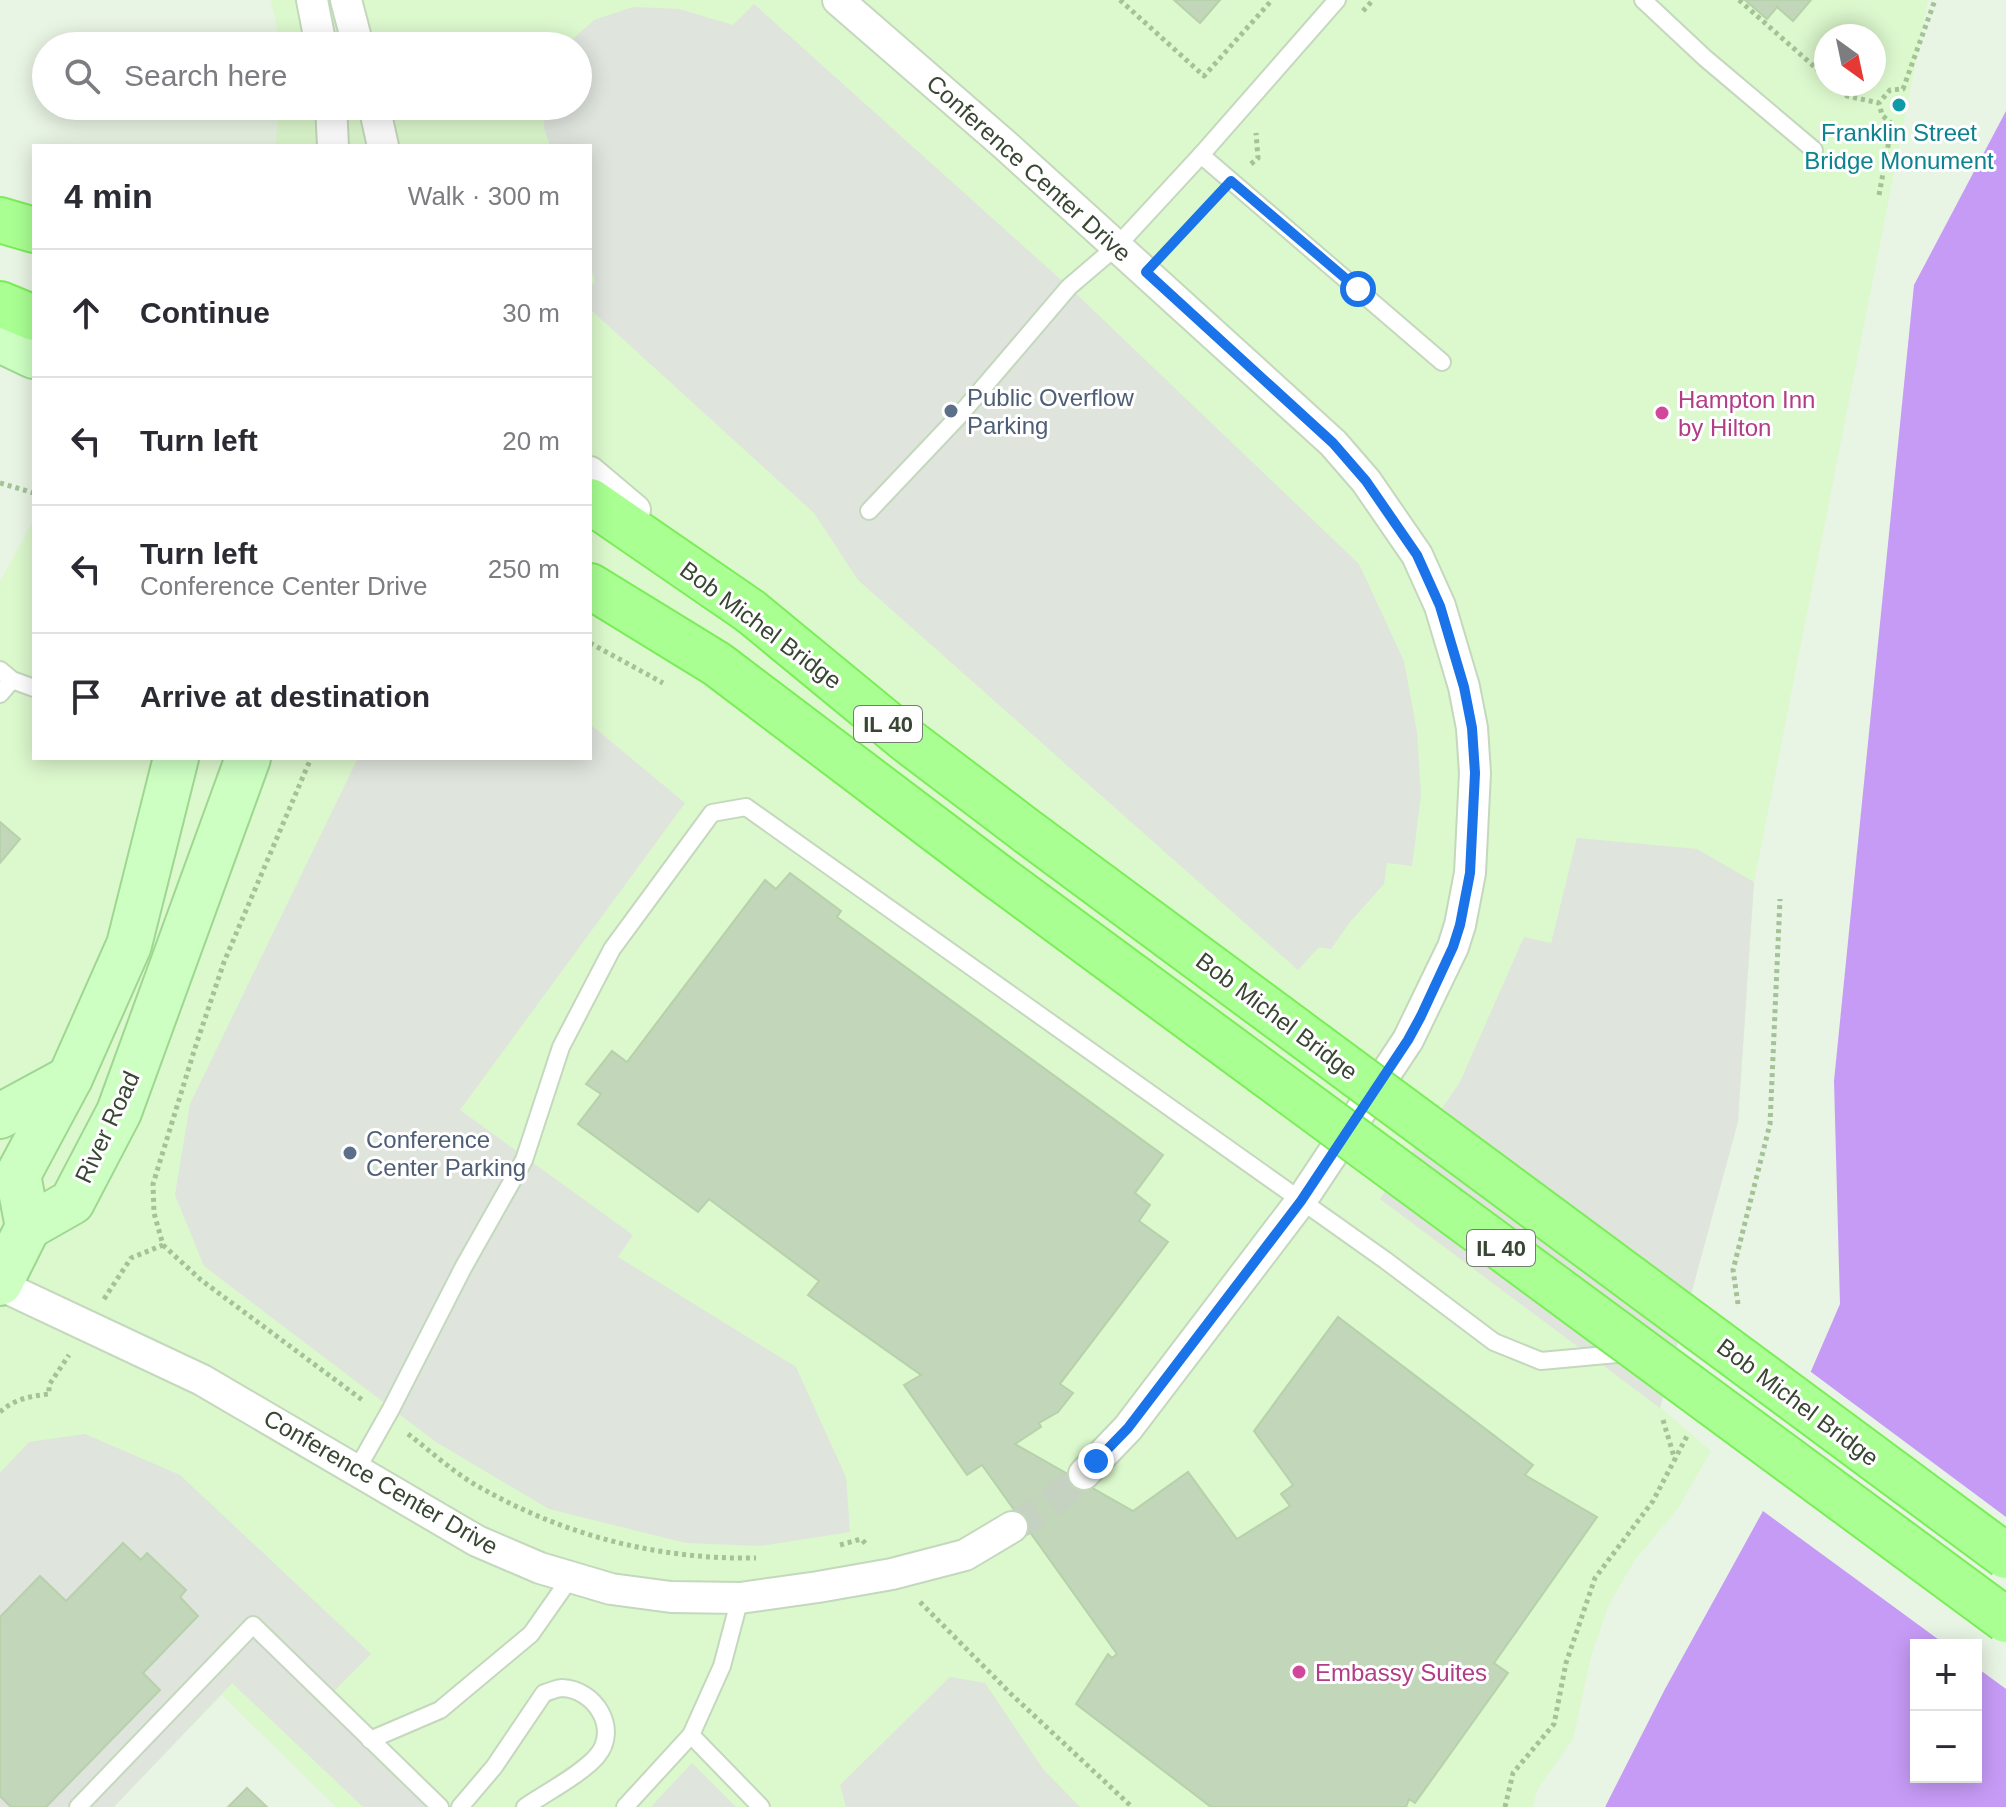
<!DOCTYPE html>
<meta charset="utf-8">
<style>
body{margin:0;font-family:Arial,sans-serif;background:#f7f7f7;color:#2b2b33}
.controls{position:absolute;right:24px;bottom:24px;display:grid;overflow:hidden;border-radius:0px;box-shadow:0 4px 20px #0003}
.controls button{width:72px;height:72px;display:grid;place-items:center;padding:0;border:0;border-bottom:2px solid #e1e1e2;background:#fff;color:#2b2b33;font:40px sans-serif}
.compass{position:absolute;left:1814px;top:24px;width:72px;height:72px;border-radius:50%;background:#fff;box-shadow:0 4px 20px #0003;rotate:147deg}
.stop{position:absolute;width:24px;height:24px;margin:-18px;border:6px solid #1a73e8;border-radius:50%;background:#fff}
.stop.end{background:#1a73e8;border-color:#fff;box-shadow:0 2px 8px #0008}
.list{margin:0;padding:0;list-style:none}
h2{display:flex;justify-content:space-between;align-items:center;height:104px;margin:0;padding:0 32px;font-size:34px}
h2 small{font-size:26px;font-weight:400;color:#7c7c81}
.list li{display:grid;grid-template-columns:52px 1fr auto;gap:24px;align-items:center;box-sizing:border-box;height:128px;padding:0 32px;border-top:2px solid #e1e1e2}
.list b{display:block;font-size:30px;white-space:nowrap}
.list p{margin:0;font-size:26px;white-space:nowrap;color:#7c7c81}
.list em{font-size:26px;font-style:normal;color:#7c7c81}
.icon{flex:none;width:44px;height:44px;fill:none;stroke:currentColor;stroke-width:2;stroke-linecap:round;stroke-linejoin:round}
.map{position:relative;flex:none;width:2006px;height:1807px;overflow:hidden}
.search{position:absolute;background:#fff;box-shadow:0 4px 20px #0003;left:32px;top:32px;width:560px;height:88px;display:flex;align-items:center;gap:20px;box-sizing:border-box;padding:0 28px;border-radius:44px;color:#7c7c81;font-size:30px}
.panel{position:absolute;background:#fff;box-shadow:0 4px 20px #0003;left:32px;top:144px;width:560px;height:616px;border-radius:0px}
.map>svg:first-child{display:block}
</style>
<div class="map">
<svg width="2006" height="1807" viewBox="0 0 2006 1807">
<rect width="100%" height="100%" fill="#e8f4e4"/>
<path fill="#dcf8cd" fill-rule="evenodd" d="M271,0H1928L1754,882L1738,1122L1660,1407L1711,1451L1678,1508L1635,1560L1609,1604L1591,1656L1573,1739L1537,1790L1533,1807H336L222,1695L113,1807H0V582L34,519V758H590V146H275L280,106H578V46H281ZM1826,36H1874V84H1826Z"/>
<g fill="#dfe4dd">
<polygon points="754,4 1069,287 1359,564 1404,661 1417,732 1421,795 1412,866 1387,863 1384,884 1350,922 1331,949 1319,947 1298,970 858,580 814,513 590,309 590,288 595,281 590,265 590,146 550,146 544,128 545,106 578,106 578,46 565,46 594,20 633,7 679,9 733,25"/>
<polygon points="590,724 685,803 460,1110 633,1235 618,1257 796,1367 846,1477 850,1532 761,1546 686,1543 549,1509 436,1442 204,1266 175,1195 190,1104 358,758 590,758"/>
<polygon points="1577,838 1697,849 1754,882 1738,1122 1660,1408 1380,1199 1460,1082 1524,937 1551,943"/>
<polygon points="85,1434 180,1475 371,1654 327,1698 439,1807 363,1807 232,1683 114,1807 0,1807 0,1473 29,1442"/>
<polygon points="950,1677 985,1683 1043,1769 1080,1807 846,1807 840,1785"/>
<polygon points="692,1763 736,1807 651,1807"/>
</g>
<path fill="#c69bf6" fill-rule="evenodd" d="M2006,111V1807H1605L1670,1658L1767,1473L1840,1304L1834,1081L1914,285ZM1916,1645H1976V1777H1916Z"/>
<polygon fill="#e8f4e4" points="1807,1369 2006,1517 2006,1689 1976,1667 1976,1645 1946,1645 1763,1511 1665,1689 1605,1807 1601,1807 1666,1656 1764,1471"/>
<g fill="#c2d6b9" stroke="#b7d1ab" stroke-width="2">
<polygon points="1174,0 1220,0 1200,23"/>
<polygon points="1745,0 1811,0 1793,21 1777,7 1767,19"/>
<polygon points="0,822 20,839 0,863"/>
<polygon points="790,873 841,911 837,917 1163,1155 1135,1193 1150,1205 1139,1221 1168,1242 1060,1384 1073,1393 1058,1412 1039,1423 1041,1427 1015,1444 1133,1511 1188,1472 1237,1539 1290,1506 1281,1494 1293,1485 1254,1431 1338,1317 1533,1465 1525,1475 1597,1517 1494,1663 1508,1673 1415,1803 1409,1799 1406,1807 1211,1807 1076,1704 1108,1654 1112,1658 1117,1654 982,1465 967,1475 904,1385 921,1375 808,1295 819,1281 709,1199 698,1212 578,1124 601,1094 586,1084 612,1051 627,1062 765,880 776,889"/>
<polygon points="123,1543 141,1560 147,1553 186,1590 180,1597 198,1616 143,1673 160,1690 46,1807 11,1807 0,1796 0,1617 40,1576 66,1601"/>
<polygon points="247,1788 267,1807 228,1807"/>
</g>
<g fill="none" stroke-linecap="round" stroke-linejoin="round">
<polyline stroke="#c5d1c1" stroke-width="30" stroke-dasharray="30 15" stroke-linecap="butt" points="1012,1527 1043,1510 1084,1474"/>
<g stroke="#c4d8bd" stroke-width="20">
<g id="service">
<polyline points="1643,0 1705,58 1814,150"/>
<polyline points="1201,155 1442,362"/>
<polyline points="869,511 958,417 1069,287 1117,246 1201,155 1337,0"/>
<polyline points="0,670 12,680 34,688"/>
<polyline points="0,694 12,680"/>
<polyline points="356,1471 391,1409 463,1268 524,1160 561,1047 612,949 712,813 746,807 1385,1260 1494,1342 1541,1361 1628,1353"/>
<polyline points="691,1735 761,1807"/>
<polyline points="370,1740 440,1710 531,1634 571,1577"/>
<polyline points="78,1807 253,1625 440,1807"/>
<path d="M460,1807L494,1767L544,1693C549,1692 557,1688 562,1688C595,1689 620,1729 597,1756C583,1773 544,1794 525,1807"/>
<polyline points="625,1807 691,1735 722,1666 740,1598"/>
</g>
</g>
<g stroke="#c4d8bd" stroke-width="34">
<g id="minor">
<polyline points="312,0 321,46"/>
<polyline points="346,0 358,46"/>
<polyline points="838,0 1005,145 1333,443 1366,481 1417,555 1440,606 1464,687 1472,728 1475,773 1470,873 1460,925 1453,947 1408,1040 1301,1201 1128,1428 1084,1474"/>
<polyline points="331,106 333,146"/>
<polyline points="374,106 383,146"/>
<polyline points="590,472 635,510"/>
<polyline points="0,1285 202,1380 477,1541 540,1568 611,1589 671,1597 740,1598 818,1587 892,1574 965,1555 1012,1527"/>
</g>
</g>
<g stroke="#9dd790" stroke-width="48">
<g id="secondary">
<polyline points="0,340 34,356"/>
<polyline points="0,1116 70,1078"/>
<polyline points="28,1227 72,1202 119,1112 248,758"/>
<polyline points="28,1227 18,1175 70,1078 129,945 176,758"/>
<polyline points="0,1283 28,1227"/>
</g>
</g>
<g stroke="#7bed58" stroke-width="48">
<g id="primary">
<polyline points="0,220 34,230"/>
<polyline points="0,304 34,318"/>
<polyline points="590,501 750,611 908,741 1028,832"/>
<polyline points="590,586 717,664 997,876"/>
</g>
</g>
<g stroke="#a3c396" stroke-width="5" stroke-dasharray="4 4" stroke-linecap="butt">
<polyline points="1120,0 1204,76 1272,0"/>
<polyline points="1739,0 1826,77"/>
<polyline points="1363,11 1373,0"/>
<polyline points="1834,84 1847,96 1879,103"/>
<polyline points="1251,164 1258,158 1256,133"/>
<polyline points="1879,195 1892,124 1882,115 1879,103 1890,90 1903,89 1935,0"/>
<polyline points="1167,249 1212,201"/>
<polyline points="0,483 34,493"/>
<polyline points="590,643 663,683"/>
<polyline points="163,1245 201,1280 365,1402"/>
<polyline points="104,1299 131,1258 163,1245 154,1213 153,1184 195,1048 224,962 311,758"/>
<polyline points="1738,1304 1733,1270 1770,1124 1780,899"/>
<path d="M0,1412C14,1399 31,1396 49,1394V1385L69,1355"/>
<polyline points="1663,1420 1675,1460"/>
<path d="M408,1434C432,1452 456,1475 483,1489C566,1536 661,1560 756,1558"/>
<polyline points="840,1545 861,1539 867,1545"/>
<polyline points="920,1602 1011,1694 1132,1807"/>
<polyline points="1505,1807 1513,1773 1554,1724 1566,1663 1595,1578 1653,1501 1687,1436"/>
</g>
<use href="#service" stroke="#fff" stroke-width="16"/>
<use href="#minor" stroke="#fff" stroke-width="30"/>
<use href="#secondary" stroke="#cdffc3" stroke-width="44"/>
<use href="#primary" stroke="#a9ff92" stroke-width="44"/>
<g stroke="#7bed58" stroke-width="48" stroke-linecap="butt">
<g id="primary-bridge">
<polyline points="1028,832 2006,1556"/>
<polyline points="997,876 2006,1620"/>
</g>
</g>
<use href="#primary-bridge" stroke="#a9ff92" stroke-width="44"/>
</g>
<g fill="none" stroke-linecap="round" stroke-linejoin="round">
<polyline stroke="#1a73e8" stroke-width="10" points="1096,1461 1128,1428 1301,1201 1408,1040 1421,1016 1453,947 1460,925 1470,873 1475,773 1472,728 1464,687 1440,606 1417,555 1366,481 1333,443 1146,272 1231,181 1358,289"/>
</g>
<circle fill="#0f9aa8" stroke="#fff" stroke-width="3" cx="1899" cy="105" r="8"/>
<g fill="#5c6f8a" stroke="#fff" stroke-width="3">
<circle cx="951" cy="411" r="8"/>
<circle cx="350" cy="1153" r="8"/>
</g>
<g fill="#d1479c" stroke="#fff" stroke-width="3">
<circle cx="1662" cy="413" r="8"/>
<circle cx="1299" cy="1672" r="8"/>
</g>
<g text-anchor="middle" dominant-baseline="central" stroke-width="6" stroke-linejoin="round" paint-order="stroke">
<g fill="#fff" stroke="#747e70" stroke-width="2">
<rect x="854" y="706" width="68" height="36" rx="6"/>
<rect x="1467" y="1230" width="68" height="36" rx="6"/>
</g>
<g font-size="22" font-weight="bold" fill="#394633">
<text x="888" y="724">IL 40</text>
<text x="1501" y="1248">IL 40</text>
</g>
<g font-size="24" fill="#0d838f" stroke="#fff">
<text x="1899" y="132">Franklin Street<tspan x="1899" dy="28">Bridge Monument</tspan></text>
</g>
<g font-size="24" fill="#394633" stroke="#fff">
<text transform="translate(1029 168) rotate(42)">Conference Center Drive</text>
<text transform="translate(761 625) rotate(37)">Bob Michel Bridge</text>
<text transform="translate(1277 1016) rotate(37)">Bob Michel Bridge</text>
<text transform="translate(107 1127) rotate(-65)">River Road</text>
<text transform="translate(1798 1402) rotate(37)">Bob Michel Bridge</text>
<text transform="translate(381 1482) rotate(30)">Conference Center Drive</text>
</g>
<g font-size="24" fill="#4e5e75" stroke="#fff" text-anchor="start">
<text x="967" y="397">Public Overflow<tspan x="967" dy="28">Parking</tspan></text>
<text x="366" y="1139">Conference<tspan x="366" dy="28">Center Parking</tspan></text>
</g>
<g font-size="24" fill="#b23c85" stroke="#fff" text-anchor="start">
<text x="1678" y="399">Hampton Inn<tspan x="1678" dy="28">by Hilton</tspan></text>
<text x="1315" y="1672">Embassy Suites</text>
</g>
</g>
</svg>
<div class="controls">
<button>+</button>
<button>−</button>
</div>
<svg class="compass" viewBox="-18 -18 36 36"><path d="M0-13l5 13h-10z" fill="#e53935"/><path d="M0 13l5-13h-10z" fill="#7c7c81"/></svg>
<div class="stop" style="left:1358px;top:289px"></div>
<div class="stop end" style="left:1096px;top:1461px"></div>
<div class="search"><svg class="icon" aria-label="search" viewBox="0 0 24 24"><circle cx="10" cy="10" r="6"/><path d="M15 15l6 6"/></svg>Search here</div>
<section class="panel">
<h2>4 min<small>Walk · 300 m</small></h2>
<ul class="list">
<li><svg class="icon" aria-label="ahead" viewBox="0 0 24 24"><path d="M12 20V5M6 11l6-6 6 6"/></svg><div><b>Continue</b></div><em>30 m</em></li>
<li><svg class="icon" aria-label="left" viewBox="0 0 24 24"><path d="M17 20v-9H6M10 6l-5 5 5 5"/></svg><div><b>Turn left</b></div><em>20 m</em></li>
<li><svg class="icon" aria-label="left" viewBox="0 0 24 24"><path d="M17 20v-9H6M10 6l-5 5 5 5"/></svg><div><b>Turn left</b><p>Conference Center Drive</p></div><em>250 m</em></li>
<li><svg class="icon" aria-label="arrive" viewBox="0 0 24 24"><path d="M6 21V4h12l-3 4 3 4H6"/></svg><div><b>Arrive at destination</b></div></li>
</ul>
</section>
</div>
